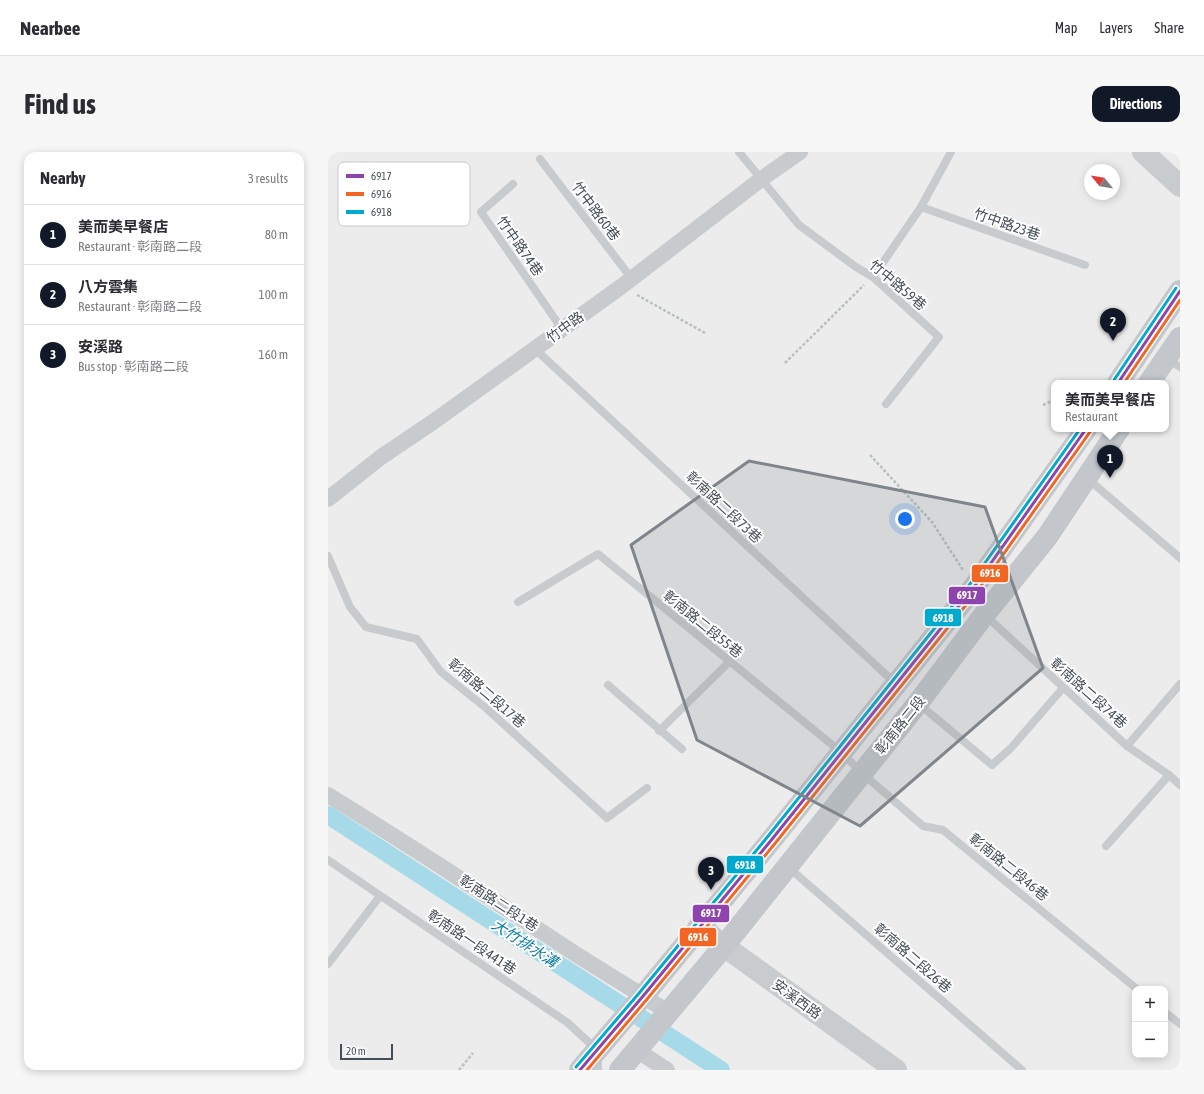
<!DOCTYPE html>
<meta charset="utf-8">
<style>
body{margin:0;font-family:"Asap Condensed","Noto Sans TC",sans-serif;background:#f7f7f7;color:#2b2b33}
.controls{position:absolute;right:12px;bottom:12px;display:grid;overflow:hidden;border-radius:8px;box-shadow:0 2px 10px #0003}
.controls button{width:36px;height:36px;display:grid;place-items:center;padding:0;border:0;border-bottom:1px solid #e1e1e2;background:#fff;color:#2b2b33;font:20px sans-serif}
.compass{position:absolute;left:756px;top:12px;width:36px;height:36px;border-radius:50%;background:#fff;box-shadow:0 2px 10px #0003;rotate:300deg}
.scale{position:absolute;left:12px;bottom:10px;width:53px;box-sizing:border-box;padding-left:4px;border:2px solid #444e58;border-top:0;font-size:11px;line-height:14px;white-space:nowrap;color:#444e58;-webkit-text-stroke:3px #fff;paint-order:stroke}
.you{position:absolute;left:577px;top:367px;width:14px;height:14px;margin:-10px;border:3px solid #fff;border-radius:50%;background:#1a73e8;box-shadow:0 0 0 6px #1a73e833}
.badge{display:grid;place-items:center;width:26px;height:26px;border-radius:50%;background:#111827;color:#fff;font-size:13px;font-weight:700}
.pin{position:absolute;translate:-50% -33px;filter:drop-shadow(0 1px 2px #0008)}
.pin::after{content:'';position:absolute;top:21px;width:14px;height:12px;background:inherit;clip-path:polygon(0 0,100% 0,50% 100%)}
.popup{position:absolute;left:723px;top:228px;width:118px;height:52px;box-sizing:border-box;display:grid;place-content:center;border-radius:8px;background:#fff;filter:drop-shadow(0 1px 3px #0005);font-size:13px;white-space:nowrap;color:#7c7c81}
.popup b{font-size:15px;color:#2b2b33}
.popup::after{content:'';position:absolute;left:50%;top:100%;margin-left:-8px;border:8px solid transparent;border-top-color:#fff}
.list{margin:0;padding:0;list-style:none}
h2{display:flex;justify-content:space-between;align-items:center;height:52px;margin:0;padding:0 16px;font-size:17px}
h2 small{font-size:13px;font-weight:400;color:#7c7c81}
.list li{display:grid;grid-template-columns:26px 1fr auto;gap:12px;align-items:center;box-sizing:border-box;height:60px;padding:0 16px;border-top:1px solid #e1e1e2}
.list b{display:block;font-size:15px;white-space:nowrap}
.list p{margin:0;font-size:13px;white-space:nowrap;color:#7c7c81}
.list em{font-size:13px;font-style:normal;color:#7c7c81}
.map{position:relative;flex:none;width:852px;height:918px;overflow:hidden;border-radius:12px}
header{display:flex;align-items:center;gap:24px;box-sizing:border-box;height:56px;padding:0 20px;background:#fff;border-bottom:1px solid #e1e1e2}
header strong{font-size:19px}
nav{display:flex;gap:22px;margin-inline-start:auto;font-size:14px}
.intro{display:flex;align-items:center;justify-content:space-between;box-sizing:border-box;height:96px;padding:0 24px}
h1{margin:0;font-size:28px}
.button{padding:10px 18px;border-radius:12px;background:#111827;color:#fff;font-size:14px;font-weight:700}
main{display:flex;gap:24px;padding:0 24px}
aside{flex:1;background:#fff;border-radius:12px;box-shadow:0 2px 10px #0003}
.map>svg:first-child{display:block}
</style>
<header>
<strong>Nearbee</strong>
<nav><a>Map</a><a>Layers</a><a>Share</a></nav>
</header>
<div class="intro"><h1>Find us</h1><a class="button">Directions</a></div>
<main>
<aside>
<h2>Nearby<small>3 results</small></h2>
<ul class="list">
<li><span class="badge">1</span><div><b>美而美早餐店</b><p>Restaurant · 彰南路二段</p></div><em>80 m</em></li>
<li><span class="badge">2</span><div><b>八方雲集</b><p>Restaurant · 彰南路二段</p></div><em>100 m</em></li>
<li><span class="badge">3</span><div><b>安溪路</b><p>Bus stop · 彰南路二段</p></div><em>160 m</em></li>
</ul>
</aside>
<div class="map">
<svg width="852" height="918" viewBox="0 0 852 918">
<rect width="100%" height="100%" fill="#edecec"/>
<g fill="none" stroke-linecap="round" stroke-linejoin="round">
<polyline stroke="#a6dae9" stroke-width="18" points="0,663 393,918"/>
<g stroke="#b5c2be" stroke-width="2.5" stroke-dasharray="3 2" stroke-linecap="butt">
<polyline points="309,143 377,181"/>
<polyline points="457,211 536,133"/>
<polyline points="758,231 760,231"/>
<polyline points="715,253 726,248"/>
<polyline points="542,303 604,370 635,418"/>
<polyline points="131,918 145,901"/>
</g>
<g stroke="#c8cbcd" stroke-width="8">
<polyline points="411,0 471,73 528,115 545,125 611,185 558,252"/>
<polyline points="212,7 304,127"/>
<polyline points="185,32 153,60 234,177"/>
<polyline points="593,55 757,113"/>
<polyline points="545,125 593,55 623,0"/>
<polyline points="207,197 567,531"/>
<polyline points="839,206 852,215"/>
<polyline points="760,327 852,406"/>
<polyline points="0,404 22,455 38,475 89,487 113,520 158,556 279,666 319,636"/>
<polyline points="190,450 270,402 513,600 534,621 595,674 615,678 809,837"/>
<polyline points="657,463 799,594 841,623 852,633"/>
<polyline points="280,533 354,597"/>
<polyline points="591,552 664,613 683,596 735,536"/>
<polyline points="331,579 401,510"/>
<polyline points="799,594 852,532"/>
<polyline points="778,694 841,623"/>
<polyline points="0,708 240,871 269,898 270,918"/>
<polyline points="460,715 694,918"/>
<polyline points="0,812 52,744"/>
<polyline points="837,860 852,872"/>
</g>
<g stroke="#c8cbcd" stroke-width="16">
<polyline points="0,347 53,305 105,270 294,134 432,28 472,0"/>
<path d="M0,643C82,693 162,746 243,799C275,820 309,839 341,861"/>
<polyline points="310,899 339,918"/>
</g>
<g stroke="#c9cccf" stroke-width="22">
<polyline points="815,0 852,34"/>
<polyline points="371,774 396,794 568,918"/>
</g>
<g stroke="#c3c7cb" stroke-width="22">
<polyline points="790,231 852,139"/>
<polyline points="821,231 852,186"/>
<polyline points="252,918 316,843 445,686 646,435 758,277"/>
<polyline points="292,918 396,794 590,551 656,463 719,385 791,277"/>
</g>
<g stroke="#fff" stroke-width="6">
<g id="bus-1">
<polyline points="790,231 852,139"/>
<polyline points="252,918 316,843 445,686 646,435 758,277"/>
</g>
</g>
<g stroke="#fff" stroke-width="6">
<g id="bus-2">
<polyline points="796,231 852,148"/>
<polyline points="259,918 320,846 449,689 650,438 762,280"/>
</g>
</g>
<g stroke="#fff" stroke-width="6">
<g id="bus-3">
<polyline points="786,228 848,136"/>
<polyline points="248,915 312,840 441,683 642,432 752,277"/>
</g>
</g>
<use href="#bus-1" stroke="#8e44ad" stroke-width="3"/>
<use href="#bus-2" stroke="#f26522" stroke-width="3"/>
<use href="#bus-3" stroke="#00a9ce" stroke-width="3"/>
</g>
<path fill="#7f858c" fill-opacity="0.2" stroke="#7f858c" stroke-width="3" stroke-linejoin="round" d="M421,309L657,355L715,516L532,674L369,588L303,393Z"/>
<g text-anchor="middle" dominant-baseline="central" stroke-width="4" stroke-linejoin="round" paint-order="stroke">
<g font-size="14" fill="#444e58" stroke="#fff">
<text transform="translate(268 59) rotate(53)">竹中路60巷</text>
<text transform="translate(679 72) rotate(19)">竹中路23巷</text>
<text transform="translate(192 94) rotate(55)">竹中路74巷</text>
<text transform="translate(570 133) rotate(40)">竹中路59巷</text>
<text transform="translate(237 175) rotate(-36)">竹中路</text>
<text transform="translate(396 355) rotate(43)">彰南路二段73巷</text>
<text transform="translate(375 472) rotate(39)">彰南路二段55巷</text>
<text transform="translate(159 541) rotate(41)">彰南路二段17巷</text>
<text transform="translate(761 541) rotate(42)">彰南路二段74巷</text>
<text transform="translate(572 573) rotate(-51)">彰南路二段</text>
<text transform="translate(681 715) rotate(39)">彰南路二段46巷</text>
<text transform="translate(171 751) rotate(33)">彰南路二段1巷</text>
<text transform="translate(144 790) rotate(34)">彰南路一段441巷</text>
<text transform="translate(585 806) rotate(41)">彰南路二段26巷</text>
<text transform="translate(469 847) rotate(36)">安溪西路</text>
</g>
<g font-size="15" font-style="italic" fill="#107fa0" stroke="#fff">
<text transform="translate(197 791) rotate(33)">大竹排水溝</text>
</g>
</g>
<rect x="10" y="10" width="132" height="64" rx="6" fill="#fff" stroke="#c7cacd" stroke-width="1"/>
<rect x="18" y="22" width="18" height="4" fill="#8e44ad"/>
<rect x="18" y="40" width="18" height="4" fill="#f26522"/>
<rect x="18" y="58" width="18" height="4" fill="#00a9ce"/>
<g font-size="11" fill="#444e58">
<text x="43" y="28">6917</text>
<text x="43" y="46">6916</text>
<text x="43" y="64">6918</text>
</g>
<g stroke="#fff" stroke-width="1.5">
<rect x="643" y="412" width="38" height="19" rx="4" fill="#f26522"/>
<rect x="620" y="434" width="38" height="19" rx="4" fill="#8e44ad"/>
<rect x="596" y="456" width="38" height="19" rx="4" fill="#00a9ce"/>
<rect x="398" y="703" width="38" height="19" rx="4" fill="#00a9ce"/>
<rect x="364" y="752" width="38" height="19" rx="4" fill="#8e44ad"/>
<rect x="351" y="775" width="38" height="20" rx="4" fill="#f26522"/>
</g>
<g font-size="11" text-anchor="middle" font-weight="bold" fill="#fff">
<text x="662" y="425">6916</text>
<text x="639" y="447">6917</text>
<text x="615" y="470">6918</text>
<text x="417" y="717">6918</text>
<text x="383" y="765">6917</text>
<text x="370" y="789">6916</text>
</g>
</svg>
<div class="controls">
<button>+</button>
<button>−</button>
</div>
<svg class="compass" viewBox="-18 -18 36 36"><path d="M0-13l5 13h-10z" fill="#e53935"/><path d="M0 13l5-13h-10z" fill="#7c7c81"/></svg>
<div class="scale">20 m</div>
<div class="you"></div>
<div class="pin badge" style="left:782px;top:326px">1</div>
<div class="popup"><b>美而美早餐店</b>Restaurant</div>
<div class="pin badge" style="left:785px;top:189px">2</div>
<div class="pin badge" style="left:383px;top:738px">3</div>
</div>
</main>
